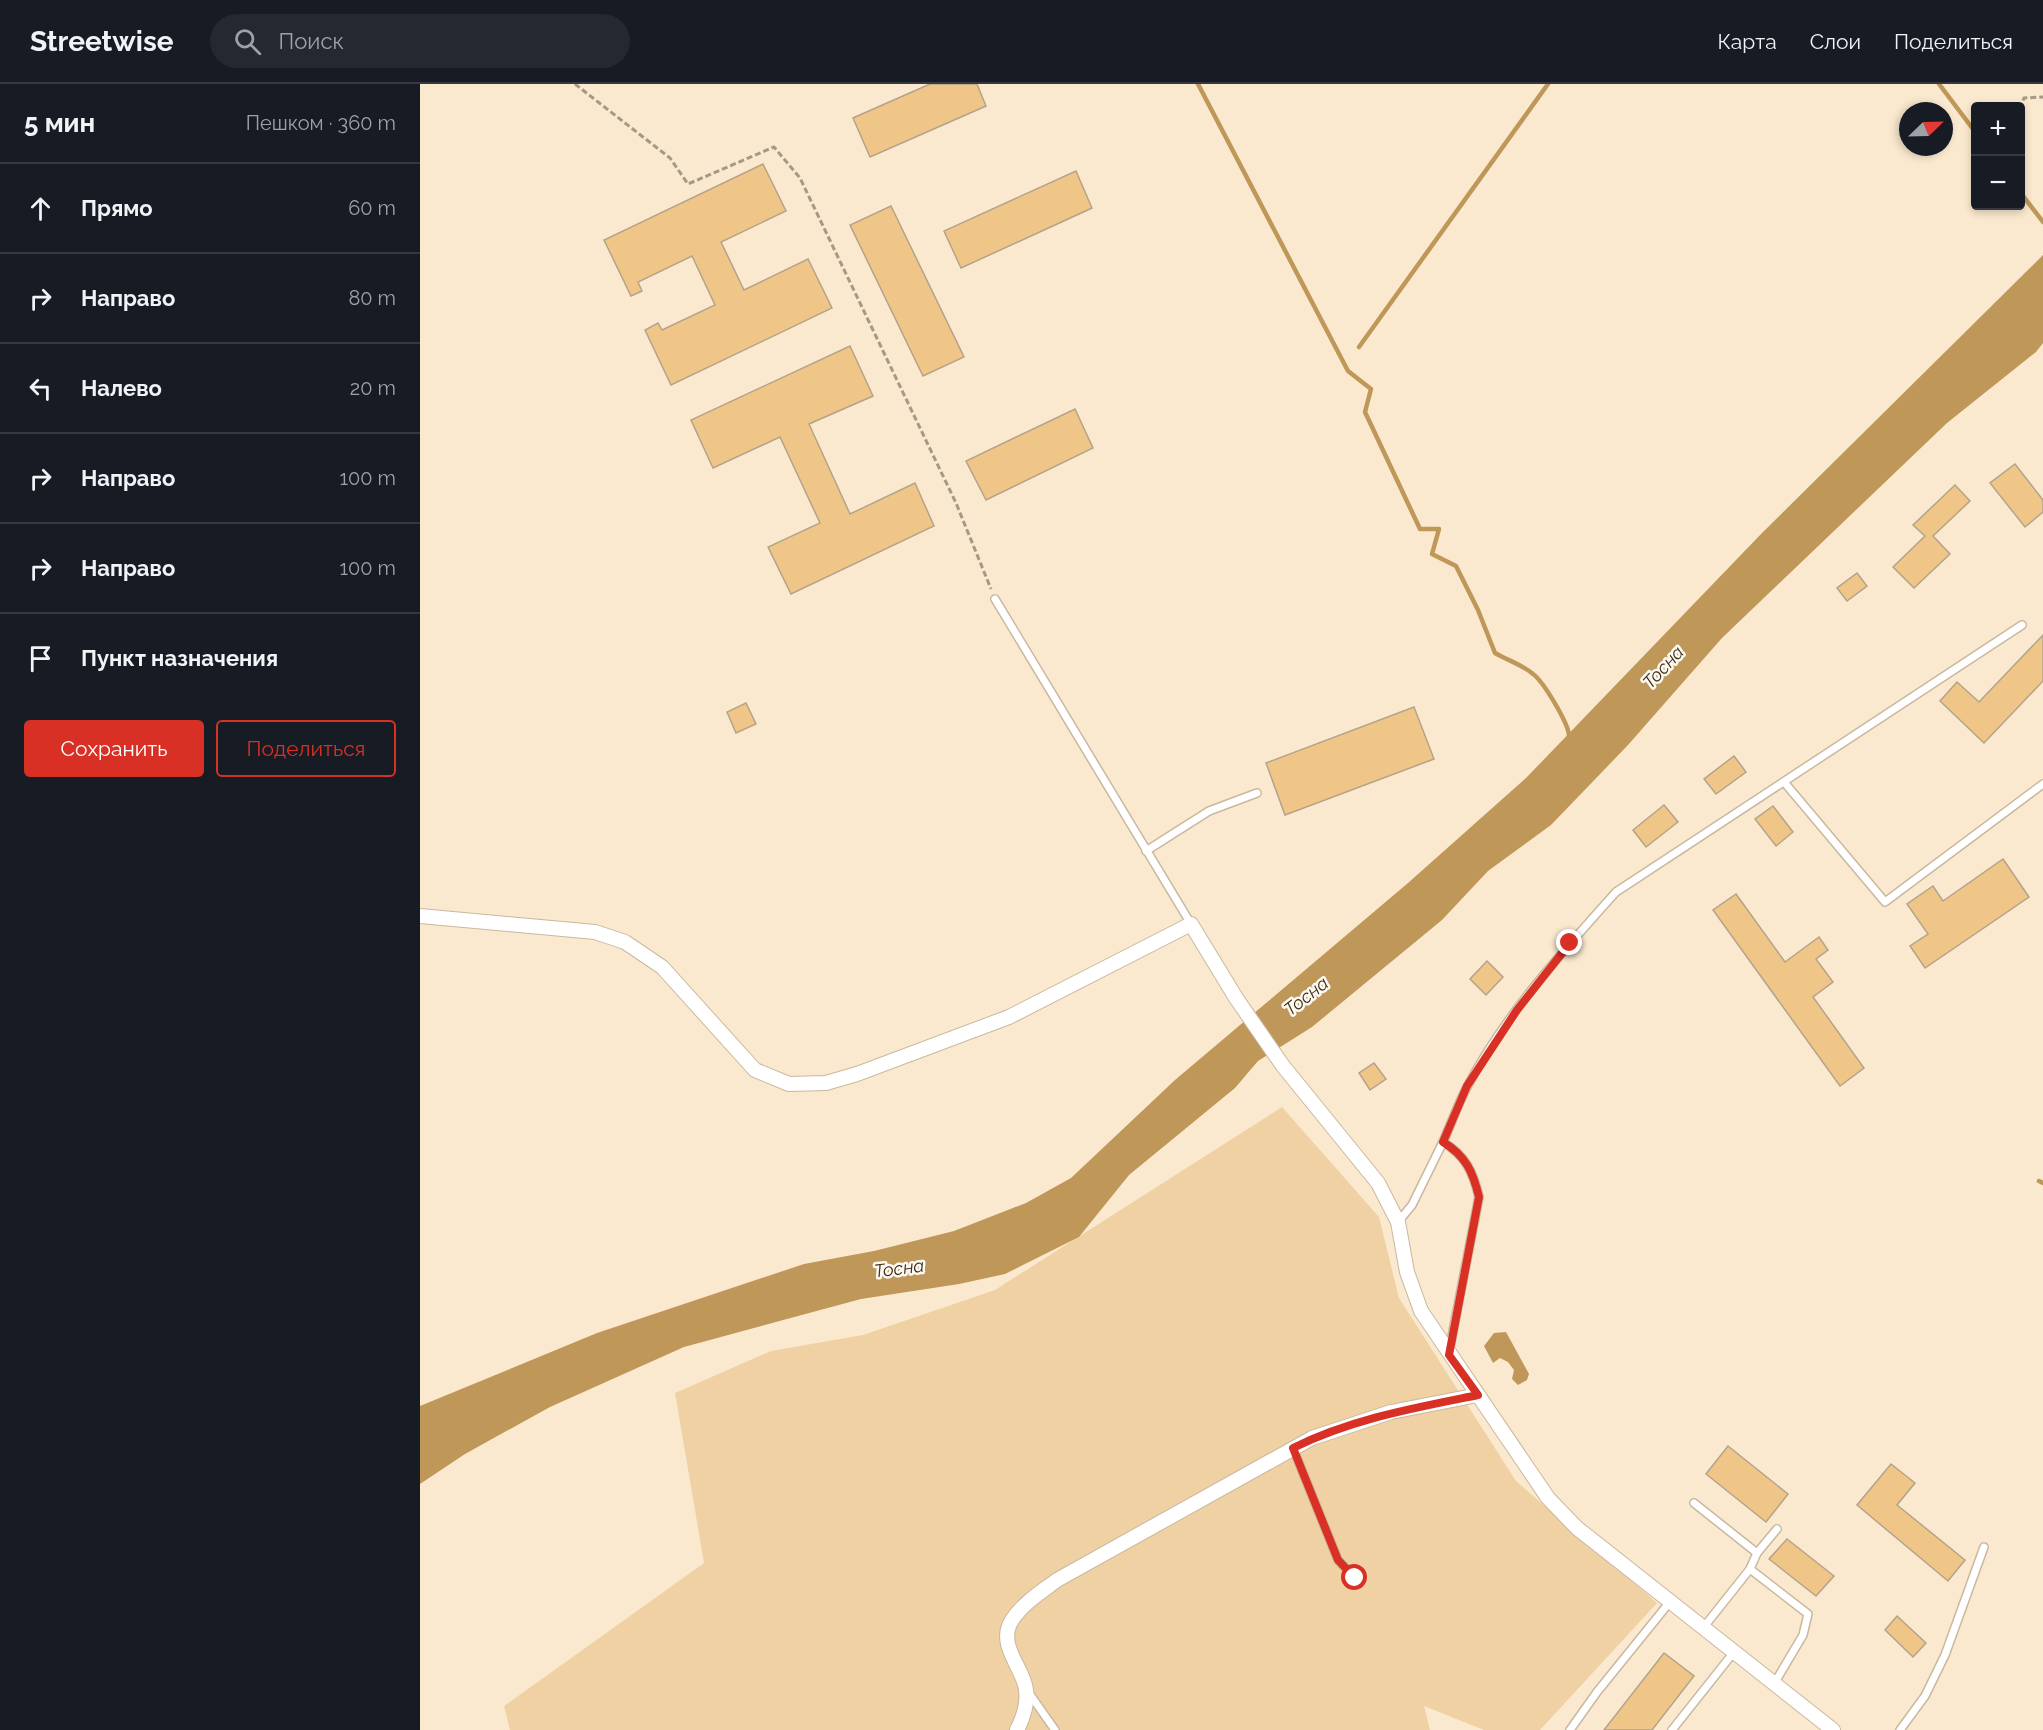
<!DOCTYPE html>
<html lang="ru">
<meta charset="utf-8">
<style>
body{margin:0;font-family:Raleway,sans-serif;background:#242831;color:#f1f3f6}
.controls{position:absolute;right:18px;top:18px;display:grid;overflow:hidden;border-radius:6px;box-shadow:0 3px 9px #0003}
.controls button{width:54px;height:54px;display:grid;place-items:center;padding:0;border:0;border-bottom:2px solid #363941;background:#171b24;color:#f1f3f6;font:30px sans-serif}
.compass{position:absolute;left:1479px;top:18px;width:54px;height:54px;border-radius:50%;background:#171b24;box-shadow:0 3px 9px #0003;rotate:67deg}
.stop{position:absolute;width:18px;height:18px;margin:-14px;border:4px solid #d93025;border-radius:50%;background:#fff}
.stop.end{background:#d93025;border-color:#fff;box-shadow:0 2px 6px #0008}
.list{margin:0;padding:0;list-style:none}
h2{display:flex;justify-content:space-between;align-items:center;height:78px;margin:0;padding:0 24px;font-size:26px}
h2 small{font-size:20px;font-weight:400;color:#9ea1a6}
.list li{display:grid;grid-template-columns:39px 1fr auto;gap:18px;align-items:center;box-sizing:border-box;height:90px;padding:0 24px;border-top:2px solid #363941}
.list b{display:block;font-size:22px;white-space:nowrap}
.list em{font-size:20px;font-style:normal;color:#9ea1a6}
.actions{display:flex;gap:12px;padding:18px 24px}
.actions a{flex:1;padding:14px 0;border:2px solid #d93025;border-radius:6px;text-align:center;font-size:21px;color:#d93025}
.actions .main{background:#d93025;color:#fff}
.icon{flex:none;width:33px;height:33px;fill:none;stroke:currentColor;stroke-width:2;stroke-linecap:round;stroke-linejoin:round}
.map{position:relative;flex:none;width:1623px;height:1646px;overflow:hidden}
header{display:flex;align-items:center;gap:36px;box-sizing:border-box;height:84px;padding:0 30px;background:#171b24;border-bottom:2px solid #363941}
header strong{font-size:28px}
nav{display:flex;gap:33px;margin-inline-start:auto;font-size:21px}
.search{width:420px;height:54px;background:#242831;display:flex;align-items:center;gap:15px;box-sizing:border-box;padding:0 21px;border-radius:33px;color:#9ea1a6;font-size:22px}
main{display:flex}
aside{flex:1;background:#171b24}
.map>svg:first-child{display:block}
</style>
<header>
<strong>Streetwise</strong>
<div class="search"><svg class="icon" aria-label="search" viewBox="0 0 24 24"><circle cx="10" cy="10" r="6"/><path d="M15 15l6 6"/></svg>Поиск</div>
<nav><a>Карта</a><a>Слои</a><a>Поделиться</a></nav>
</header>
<main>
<aside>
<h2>5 мин<small>Пешком · 360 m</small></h2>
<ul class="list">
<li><svg class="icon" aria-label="ahead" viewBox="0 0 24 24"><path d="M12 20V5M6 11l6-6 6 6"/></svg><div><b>Прямо</b></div><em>60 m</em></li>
<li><svg class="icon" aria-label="right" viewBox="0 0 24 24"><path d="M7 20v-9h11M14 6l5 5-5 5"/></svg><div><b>Направо</b></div><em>80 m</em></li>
<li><svg class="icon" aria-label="left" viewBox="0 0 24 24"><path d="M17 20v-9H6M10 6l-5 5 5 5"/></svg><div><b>Налево</b></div><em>20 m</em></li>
<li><svg class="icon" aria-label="right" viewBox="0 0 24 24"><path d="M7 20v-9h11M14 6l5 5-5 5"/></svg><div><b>Направо</b></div><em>100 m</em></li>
<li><svg class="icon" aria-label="right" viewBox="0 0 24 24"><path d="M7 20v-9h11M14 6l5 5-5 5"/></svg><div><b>Направо</b></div><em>100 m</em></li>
<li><svg class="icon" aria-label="arrive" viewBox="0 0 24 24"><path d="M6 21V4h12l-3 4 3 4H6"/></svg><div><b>Пункт назначения</b></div></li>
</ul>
<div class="actions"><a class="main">Сохранить</a><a>Поделиться</a></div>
</aside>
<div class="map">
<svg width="1623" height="1646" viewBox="0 0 1623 1646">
<rect width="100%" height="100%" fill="#fbe9cf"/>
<polygon fill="#efd1a4" points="862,1023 959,1133 979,1214 1096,1397 1237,1519 1120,1646 1064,1646 1004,1622 1010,1646 90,1646 84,1622 284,1479 255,1309 351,1267 443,1251 575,1206"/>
<g fill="#bf9759">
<polygon points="1623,171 1623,259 1616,268 1527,339 1302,554 1208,661 1131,741 1068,787 1022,836 892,943 838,977 815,1004 709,1091 659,1153 585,1190 539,1200 441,1215 264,1263 130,1323 45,1370 0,1400 0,1322 177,1249 384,1180 454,1167 534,1147 606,1119 651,1094 755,996 988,799 1107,693 1342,449"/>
<polygon points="1086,1248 1109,1290 1107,1296 1098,1301 1092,1295 1094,1286 1088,1278 1080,1274 1073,1279 1064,1262 1074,1249"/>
</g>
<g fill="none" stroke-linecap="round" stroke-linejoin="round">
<g stroke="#bf9759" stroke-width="4.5">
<path d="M778,0L928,287L951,305L945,328L1000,445H1019L1012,470L1036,482L1058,526L1075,569C1087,576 1103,581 1113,590C1123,597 1149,640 1149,652"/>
<polyline points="1519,0 1556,49"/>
<polyline points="1600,108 1623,138"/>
<polyline points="939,263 1128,0"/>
<polyline points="1619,1097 1623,1099"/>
</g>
</g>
<g fill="#efc687" stroke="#b4a38a" stroke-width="1.5">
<polygon points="510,0 557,0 566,22 450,73 433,34"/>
<polygon points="343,80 366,127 301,158 324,206 388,175 412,224 251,301 225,246 238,239 242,246 295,221 272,172 218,198 222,207 211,212 184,156"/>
<polygon points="656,87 672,124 541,184 524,147"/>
<polygon points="471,122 544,273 503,292 430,141"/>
<polygon points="430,262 453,312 389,340 430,430 495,399 514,442 371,510 348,463 400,439 360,353 293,384 271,336"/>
<polygon points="655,325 673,364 566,416 546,377"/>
<polygon points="1595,380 1623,416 1623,428 1605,443 1570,399"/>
<polygon points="1535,401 1550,417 1513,452 1530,470 1494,504 1473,483 1505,452 1493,441"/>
<polygon points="1437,489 1447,502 1427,517 1417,504"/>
<polygon points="1623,551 1623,597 1564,659 1520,617 1537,598 1559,618"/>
<polygon points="326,619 336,640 316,649 307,628"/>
<polygon points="994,623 1014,675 865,731 846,679"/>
<polygon points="1314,672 1326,688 1296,710 1284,695"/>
<polygon points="1244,721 1258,738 1226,763 1213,746"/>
<polygon points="1353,722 1373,748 1356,762 1335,735"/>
<polygon points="1583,775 1609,813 1505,884 1490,862 1508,850 1487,820 1513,802 1523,817"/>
<polygon points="1316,810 1365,878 1399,853 1408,866 1396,875 1413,898 1393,913 1444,984 1420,1002 1293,826"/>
<polygon points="1067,877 1083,893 1066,911 1050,895"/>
<polygon points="954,979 966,995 950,1006 939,989"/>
<polygon points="1308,1362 1368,1410 1346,1438 1286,1390"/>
<polygon points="1471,1380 1495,1399 1477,1421 1545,1476 1528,1497 1437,1421"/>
<polygon points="1367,1455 1414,1492 1396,1512 1349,1475"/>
<polygon points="1477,1532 1506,1559 1493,1573 1465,1546"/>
<polygon points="1244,1569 1274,1592 1232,1646 1184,1646"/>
</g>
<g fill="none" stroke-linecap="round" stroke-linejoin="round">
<g stroke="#c9b89f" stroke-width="10">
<g id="service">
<polyline points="575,515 771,840"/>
<polyline points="1364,698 1465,818 1623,700"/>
<polyline points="726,767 789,727 837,709"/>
<polyline points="978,1138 992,1121 1023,1058"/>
<path d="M1029,1268L1059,1113C1053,1088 1046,1072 1023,1058C1031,1040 1038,1020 1047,1003C1085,931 1142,868 1196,808L1602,541"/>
<polyline points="873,1364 918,1476 935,1494"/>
<polyline points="1274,1419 1337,1469"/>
<polyline points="1330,1485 1388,1530 1383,1551 1354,1600"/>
<polyline points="1283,1544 1330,1485 1337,1469 1357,1445"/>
<polyline points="609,1609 635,1646"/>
<polyline points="1150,1646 1177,1608 1249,1519"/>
<polyline points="1252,1646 1314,1568"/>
<polyline points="1480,1646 1505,1612 1525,1571 1564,1463"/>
</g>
</g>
<g stroke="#c9b89f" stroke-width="16">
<g id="minor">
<polyline points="0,832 175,848 205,858 242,883 335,986 369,1000 406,999 437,990 589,933 771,840 816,914 863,982 958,1099 978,1138 987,1188 1001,1227 1128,1414 1157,1444 1413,1646"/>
<path d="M597,1646C603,1634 608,1620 606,1606C604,1584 576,1561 592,1536C603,1519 621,1508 637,1496L892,1354L971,1328L1058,1311"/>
</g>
</g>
<g stroke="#a59885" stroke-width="3" stroke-dasharray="6 3" stroke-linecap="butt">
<polyline points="155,0 250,74 268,100 354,63 380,94 536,419 571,505"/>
<polyline points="1600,25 1604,14 1623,13"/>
</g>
<use href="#service" stroke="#fff" stroke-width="7"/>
<use href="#minor" stroke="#fff" stroke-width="14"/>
</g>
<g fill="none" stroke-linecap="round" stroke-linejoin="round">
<path stroke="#d93025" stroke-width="8" d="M935,1494L918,1476L873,1364C931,1335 994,1324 1058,1311L1029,1271L1059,1113C1053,1088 1046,1072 1023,1058L1047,1002L1097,926L1150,859"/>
</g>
<g text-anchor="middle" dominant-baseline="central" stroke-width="5" stroke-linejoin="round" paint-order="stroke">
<g font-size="18" font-style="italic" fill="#3f2d11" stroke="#fcf9f4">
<text transform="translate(1243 583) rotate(-47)">Тосна</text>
<text transform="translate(886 912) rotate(-38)">Тосна</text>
<text transform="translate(479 1184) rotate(-7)">Тосна</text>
</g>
</g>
</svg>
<div class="controls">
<button>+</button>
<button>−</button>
</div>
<svg class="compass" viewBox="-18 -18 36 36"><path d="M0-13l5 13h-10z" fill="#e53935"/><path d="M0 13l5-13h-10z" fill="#9ea1a6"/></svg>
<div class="stop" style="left:935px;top:1494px"></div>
<div class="stop end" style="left:1150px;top:859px"></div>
</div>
</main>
